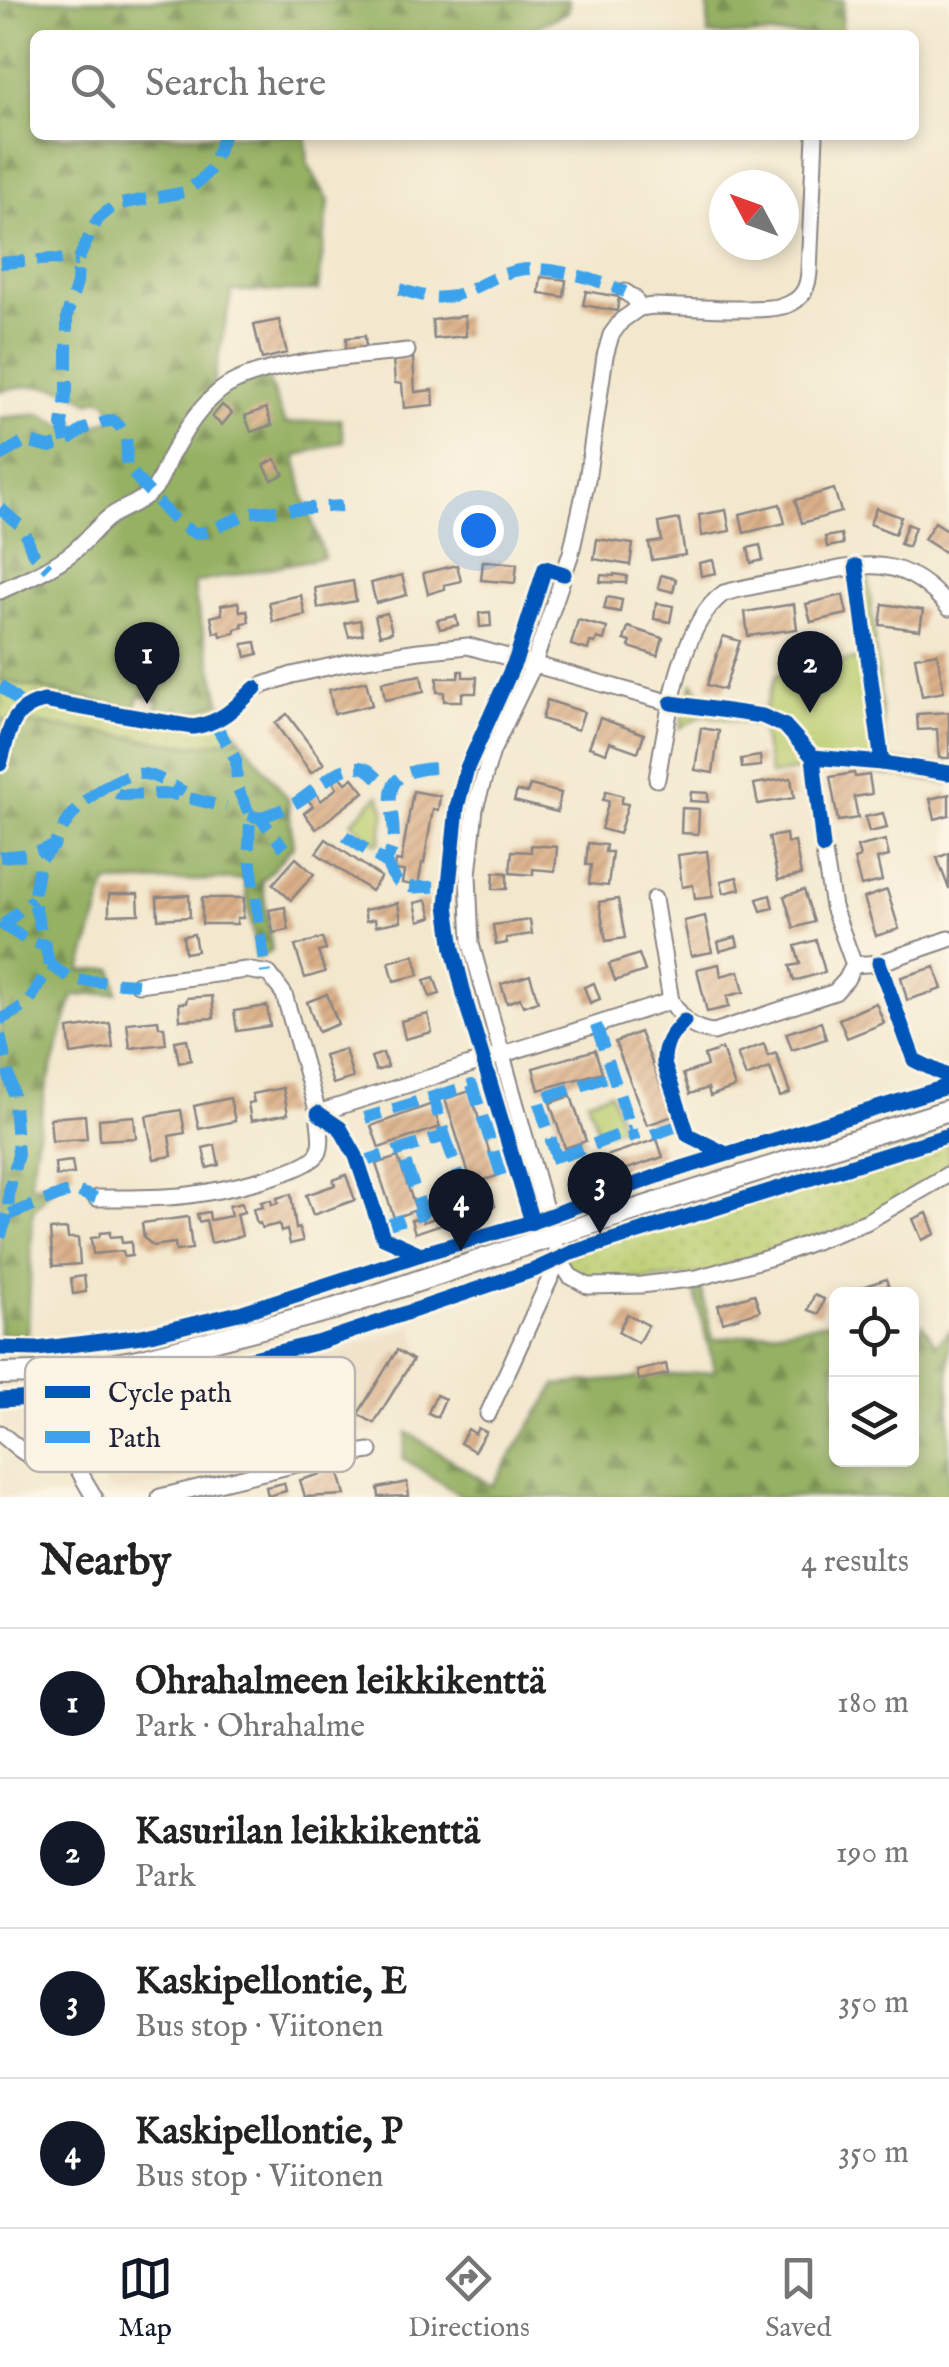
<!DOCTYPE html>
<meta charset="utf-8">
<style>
body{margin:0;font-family:"IM FELL English",serif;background:#f6f6f6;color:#222}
.controls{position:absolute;right:30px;bottom:30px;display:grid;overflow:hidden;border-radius:15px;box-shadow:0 5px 15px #0003}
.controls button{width:90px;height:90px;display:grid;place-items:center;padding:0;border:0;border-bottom:2px solid #e0e0e0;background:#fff;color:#222;font:50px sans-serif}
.compass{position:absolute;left:709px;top:170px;width:90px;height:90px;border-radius:50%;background:#fff;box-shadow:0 5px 15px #0003;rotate:311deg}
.you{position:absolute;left:478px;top:530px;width:35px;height:35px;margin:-25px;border:8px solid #fff;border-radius:50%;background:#1a73e8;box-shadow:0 0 0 15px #1a73e833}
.badge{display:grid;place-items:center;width:65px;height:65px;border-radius:50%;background:#111827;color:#fff;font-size:32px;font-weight:700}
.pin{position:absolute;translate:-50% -82px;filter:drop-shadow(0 2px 5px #0008)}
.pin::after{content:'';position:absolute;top:52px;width:35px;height:30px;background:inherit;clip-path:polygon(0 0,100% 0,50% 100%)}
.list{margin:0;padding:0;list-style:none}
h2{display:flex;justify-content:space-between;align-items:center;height:130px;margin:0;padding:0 40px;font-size:42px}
h2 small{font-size:32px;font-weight:400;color:#767676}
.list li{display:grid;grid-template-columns:65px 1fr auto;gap:30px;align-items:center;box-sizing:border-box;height:150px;padding:0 40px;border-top:2px solid #e0e0e0}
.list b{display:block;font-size:38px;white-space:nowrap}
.list p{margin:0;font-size:32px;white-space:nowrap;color:#767676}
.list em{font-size:32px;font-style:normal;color:#767676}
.icon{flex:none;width:55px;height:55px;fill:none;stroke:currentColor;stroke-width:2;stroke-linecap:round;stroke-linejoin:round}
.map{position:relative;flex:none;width:949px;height:1497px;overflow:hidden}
.search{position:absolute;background:#fff;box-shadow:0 5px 15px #0003;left:30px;right:30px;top:30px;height:110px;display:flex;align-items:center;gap:25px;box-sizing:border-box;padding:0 35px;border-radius:15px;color:#767676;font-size:38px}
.sheet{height:730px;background:#fff}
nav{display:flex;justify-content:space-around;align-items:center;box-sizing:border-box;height:140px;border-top:2px solid #e0e0e0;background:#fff;font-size:28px;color:#767676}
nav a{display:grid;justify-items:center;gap:5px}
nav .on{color:#111827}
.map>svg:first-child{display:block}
</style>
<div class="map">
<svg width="949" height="1497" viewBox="0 0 949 1497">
<defs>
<pattern id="grass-dots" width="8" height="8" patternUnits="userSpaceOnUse" patternTransform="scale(2.5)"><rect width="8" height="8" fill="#bcce71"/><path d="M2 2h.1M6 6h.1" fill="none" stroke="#a1b163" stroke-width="1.8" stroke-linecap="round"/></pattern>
<pattern id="forest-firs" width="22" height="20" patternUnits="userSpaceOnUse" patternTransform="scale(2.5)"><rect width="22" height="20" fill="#95b163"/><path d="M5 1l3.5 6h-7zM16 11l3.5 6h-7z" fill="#799053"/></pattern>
<pattern id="building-hatch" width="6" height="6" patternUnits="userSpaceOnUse" patternTransform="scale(2.5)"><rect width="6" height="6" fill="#dbb089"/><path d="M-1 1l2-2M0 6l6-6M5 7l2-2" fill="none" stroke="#bc9777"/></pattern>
</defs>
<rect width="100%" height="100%" fill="#fcf5e5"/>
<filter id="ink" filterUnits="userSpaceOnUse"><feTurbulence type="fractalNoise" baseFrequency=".01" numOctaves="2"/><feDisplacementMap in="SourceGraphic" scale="20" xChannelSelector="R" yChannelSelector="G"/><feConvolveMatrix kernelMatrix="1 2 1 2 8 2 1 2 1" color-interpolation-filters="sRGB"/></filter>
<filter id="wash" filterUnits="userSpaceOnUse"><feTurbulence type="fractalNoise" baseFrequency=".0048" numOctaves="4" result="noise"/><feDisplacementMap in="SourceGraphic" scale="40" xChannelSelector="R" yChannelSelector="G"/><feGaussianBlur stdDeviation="2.25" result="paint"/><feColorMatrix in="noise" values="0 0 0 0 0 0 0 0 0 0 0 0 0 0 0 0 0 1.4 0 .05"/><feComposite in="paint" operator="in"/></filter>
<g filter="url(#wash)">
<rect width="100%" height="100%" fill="#f3e8ce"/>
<polygon fill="#ead8ba" points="414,1325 423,1361 378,1431 345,1436 159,1485 116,1492 106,1487 88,1453 82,1418 87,1410 219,1388"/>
<g fill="url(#grass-dots)" stroke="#6f7856" stroke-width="2.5">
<polygon points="0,680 155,715 210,706 220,700 232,726 241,738 194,746 0,719"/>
<polygon points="949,1135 949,1174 866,1222 725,1272 588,1286 559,1259 571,1253"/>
</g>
<g fill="url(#forest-firs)" stroke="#5c6a4f" stroke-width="2.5">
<path d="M0,0H569L568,12L519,35H35V135L66,137L74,135H306L308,164L329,201L318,291H232L210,399L265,371L285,424L340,419L344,441L296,456L304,497L324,557L194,583L196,602L220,700C201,712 177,718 155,715L159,700L140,695L135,709L0,680V418L41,414L62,425L91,427L112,419L109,403L99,398L89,402C65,382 29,384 0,391Z"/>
<polygon points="708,0 844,0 841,35 708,35"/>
<polygon points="0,719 194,746 241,738 288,799 293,846 262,881 272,950 257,959 244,879 107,883 81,971 113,969 117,993 73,996 44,1095 30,1185 57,1183 33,1211 28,1335 0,1335"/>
<polygon points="701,1287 713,1340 830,1322 836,1325 836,1460 912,1460 912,1348 923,1324 936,1345 949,1330 949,1497 463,1497 403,1458 407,1432 492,1486 556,1385 715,1371 694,1290"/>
</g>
<g fill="#bcce71" stroke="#6f7856" stroke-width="2.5">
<polygon points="868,577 886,754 895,761 949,767 949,783 822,767 770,775 761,725 703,715 680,728 693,683 705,700 764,710 776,675 861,658 853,579"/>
<polygon points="379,795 385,811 380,842 376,844 351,822"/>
<polygon points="610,1092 622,1126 599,1134 587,1100"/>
</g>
<g id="blocks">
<g fill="url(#building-hatch)">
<polygon points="541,277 566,280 564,297 539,293"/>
<polygon points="586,291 619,297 617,311 583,305"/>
<polygon points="465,316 466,336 434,339 432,320"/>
<polygon points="279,320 287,353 262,359 254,325"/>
<polygon points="365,336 366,349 346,351 346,338"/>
<polygon points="413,358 415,392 433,390 434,405 404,408 402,384 395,383 393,359"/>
<polygon points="222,405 232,413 222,425 212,417"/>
<polygon points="266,408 272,425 251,432 245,416"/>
<polygon points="275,459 284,474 272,480 264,465"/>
<polygon points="834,489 841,512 802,523 795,500"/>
<polygon points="780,504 785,523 744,533 740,514"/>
<polygon points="876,508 901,517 895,534 870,524"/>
<polygon points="726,510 730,531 702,536 699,515"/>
<polygon points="679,519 685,555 652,560 649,543 662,541 659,523"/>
<polygon points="935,522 949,531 949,555 924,539"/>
<polygon points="907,524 915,527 908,547 900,544"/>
<polygon points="841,534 843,544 827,547 825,537"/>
<polygon points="597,539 633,544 630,565 594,559"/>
<polygon points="760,545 763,560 751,563 748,548"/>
<polygon points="713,560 716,573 701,576 699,563"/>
<polygon points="483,561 517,564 515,583 481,580"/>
<polygon points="457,565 461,581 444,585 445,589 428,594 423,573"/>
<polygon points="614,574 627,576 626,583 600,582 601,575 614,576"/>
<polygon points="402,575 407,595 376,603 371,583"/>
<polygon points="661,575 676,579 673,592 658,588"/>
<polygon points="353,581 356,601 318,608 315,588"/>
<polygon points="301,595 305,615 273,622 269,602"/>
<polygon points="843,595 847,614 811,622 806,604"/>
<polygon points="607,597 622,600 620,612 604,609"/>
<polygon points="238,602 240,611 247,610 249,622 242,623 243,627 235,629 235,633 221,636 220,632 214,633 211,617 222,614 221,605"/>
<polygon points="656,603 673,606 670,622 654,619"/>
<polygon points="794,604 797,629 748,636 745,612"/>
<polygon points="883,604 923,610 920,630 880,625"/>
<polygon points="490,612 491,626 480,627 479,613"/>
<polygon points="387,613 392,632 380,635 375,616"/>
<polygon points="456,616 458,625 440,629 437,620"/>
<polygon points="360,620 363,634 349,637 345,623"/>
<polygon points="578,620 607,628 604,640 597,638 595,643 590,642 588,650 571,645"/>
<polygon points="628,627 663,638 658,656 629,647 631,642 624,640"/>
<polygon points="723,636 740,641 724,690 707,685"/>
<polygon points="256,642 258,654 246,657 243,644"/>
<polygon points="937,653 944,692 922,696 915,657"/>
<polygon points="459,671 463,671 463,677 477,677 476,693 462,693 462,701 444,701 444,692 437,692 437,678 458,678"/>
<polygon points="421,675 424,692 385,700 382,682"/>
<polygon points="366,681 372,705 334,714 329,690"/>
<polygon points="547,700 584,712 578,730 542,719"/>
<polygon points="949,712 949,758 939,758 937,729 918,730 917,714"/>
<polygon points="287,714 324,764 311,773 275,723"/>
<polygon points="600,718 644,734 638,752 610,742 606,753 589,747"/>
<polygon points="701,728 719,731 713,773 695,770"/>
<polygon points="760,756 761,766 742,768 741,759"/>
<polygon points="854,773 855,777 869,775 872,794 854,797 858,818 838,821 830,777"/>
<polygon points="340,776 346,783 353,778 364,792 316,829 304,813 313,806 308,800 316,793 321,801 337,788 333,782"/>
<polygon points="791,778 794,798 758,804 754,784"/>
<polygon points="530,785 561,793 557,812 514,801 517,791 527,793"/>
<polygon points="413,791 440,796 438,810 433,809 424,863 422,863 418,886 402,883 404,871 395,870 396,861 401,862"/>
<polygon points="606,791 623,796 621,803 628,804 619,834 601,829 609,801 603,800"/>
<polygon points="691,792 708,793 708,802 690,801"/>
<polygon points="949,794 949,815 935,819 930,799"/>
<polygon points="682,808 699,809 698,834 681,833"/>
<polygon points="883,813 887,828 869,832 865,817"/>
<polygon points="786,834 787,843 795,842 801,875 778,880 769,837"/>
<polygon points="326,839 381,877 371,891 316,853"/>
<polygon points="885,840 889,856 877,859 882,881 861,886 854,859 860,857 857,847"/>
<polygon points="588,843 606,845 605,852 612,852 608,886 589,884 591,865 586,865"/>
<polygon points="531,845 557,847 555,871 533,869 533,875 510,873 512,851 531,852"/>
<polygon points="707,851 713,897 695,899 693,885 682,887 678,855"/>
<polygon points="949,853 949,889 937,858"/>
<polygon points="296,858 314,874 291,900 273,884"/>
<polygon points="494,872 507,873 507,889 493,889"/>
<polygon points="737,877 740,889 724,893 721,881"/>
<polygon points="804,890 814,922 794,928 784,896"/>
<polygon points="887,890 899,929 876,936 864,898"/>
<polygon points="109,894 138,894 139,914 109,915"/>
<polygon points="189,895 190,917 158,919 157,897"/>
<polygon points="770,895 773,908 761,911 757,899"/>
<polygon points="202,898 244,898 243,918 237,918 237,924 202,924"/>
<polygon points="618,899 625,938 606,941 599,902"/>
<polygon points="427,900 432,917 419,921 415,903"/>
<polygon points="398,903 401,921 376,926 375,919 366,921 364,910"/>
<polygon points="285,907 289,930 273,933 269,910"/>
<polygon points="705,916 712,952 691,956 684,921"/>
<polygon points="530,920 532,934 506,938 507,943 496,945 493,925"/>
<polygon points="194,934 197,951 185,953 183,936"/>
<polygon points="736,937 738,946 720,951 718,942"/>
<polygon points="322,938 326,950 318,952 325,972 305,978 295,946"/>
<polygon points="816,940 825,972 794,981 790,966 800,964 795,946"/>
<polygon points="639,954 645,971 615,981 609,964"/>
<polygon points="414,955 419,975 394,981 389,962"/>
<polygon points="719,964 721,976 739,971 744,992 727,996 729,1007 707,1012 697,969"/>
<polygon points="935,967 942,989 907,1000 901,977"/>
<polygon points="530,975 538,1001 523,1006 520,998 507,1003 501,984"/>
<polygon points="434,977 440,994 430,997 424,980"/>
<polygon points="594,983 600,999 590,1003 584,987"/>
<polygon points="327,994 338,1024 318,1032 307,1002"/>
<polygon points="212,996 214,1018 180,1020 179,1003 186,1003 187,998"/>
<polygon points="876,1003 884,1023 847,1038 839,1019"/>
<polygon points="267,1006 270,1026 237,1031 234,1011"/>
<polygon points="428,1014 432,1032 405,1039 401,1021"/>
<polygon points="158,1020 159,1027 164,1027 166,1044 130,1048 127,1023"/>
<polygon points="821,1022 826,1039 792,1050 786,1033"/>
<polygon points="110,1023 113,1048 71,1054 68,1029"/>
<polygon points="640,1032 673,1116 647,1125 615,1042"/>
<polygon points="187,1039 191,1060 179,1063 175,1041"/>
<polygon points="764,1044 768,1056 776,1053 790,1093 780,1097 770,1068 746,1077 737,1054"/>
<polygon points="345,1049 353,1078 333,1084 324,1055"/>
<polygon points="722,1049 735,1087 710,1096 708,1088 690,1094 683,1074 707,1066 704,1055"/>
<polygon points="595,1050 602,1072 539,1090 533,1068"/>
<polygon points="383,1053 388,1067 376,1071 371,1057"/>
<polygon points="283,1088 288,1114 251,1121 248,1103 254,1102 252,1094"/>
<polygon points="470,1091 497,1176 472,1184 445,1099"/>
<polygon points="571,1096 586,1141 565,1148 550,1103"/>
<polygon points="230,1098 235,1121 199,1129 194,1106"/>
<polygon points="432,1104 440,1127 379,1148 371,1126"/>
<polygon points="181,1110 185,1133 169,1136 172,1156 154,1159 146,1116"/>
<polygon points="85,1115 87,1139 52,1141 50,1118"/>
<polygon points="134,1116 136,1138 100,1140 99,1119"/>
<polygon points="657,1139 663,1157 597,1179 591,1161"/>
<polygon points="215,1145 219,1165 207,1168 203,1148"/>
<polygon points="398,1157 416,1210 394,1218 376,1164"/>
<polygon points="72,1161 74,1174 56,1176 55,1163"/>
<polygon points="346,1175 355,1200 313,1215 306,1195 335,1185 333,1180"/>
<polygon points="291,1194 296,1229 299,1228 303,1241 290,1244 287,1230 281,1232 279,1224 262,1228 260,1223 257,1224 253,1209 263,1207 261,1202 271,1200 272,1205 278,1203 277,1198"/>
<polygon points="491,1195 495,1206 415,1233 411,1220 422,1217 423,1222 482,1202 481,1198"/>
<polygon points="242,1203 244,1212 237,1214 242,1236 211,1243 206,1220 199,1222 197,1214 209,1212 210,1220 231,1216 229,1206"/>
<polygon points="927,1213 935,1234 922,1240 913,1219"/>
<polygon points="188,1217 192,1249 176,1251 175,1243 153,1246 144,1238 142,1223"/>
<polygon points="67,1229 68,1238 78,1238 80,1264 53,1266 50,1230"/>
<polygon points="110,1232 110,1237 121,1236 122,1243 131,1242 132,1256 124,1257 123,1251 93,1254 91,1238 99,1237 100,1233"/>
<polygon points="84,1276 86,1292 73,1294 71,1278"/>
<polygon points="886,1279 891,1294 842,1294"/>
<polygon points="754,1294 760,1311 723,1322 718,1305"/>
<polygon points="814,1295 824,1299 819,1314 808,1310"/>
<polygon points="627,1314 648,1325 638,1343 618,1332"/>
<polygon points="397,1350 413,1360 374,1423 358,1414"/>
<polygon points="666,1364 668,1374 639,1380 637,1371"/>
<polygon points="436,1395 445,1399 437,1417 428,1413"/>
<polygon points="478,1428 486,1432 474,1451 460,1443 468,1429 475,1434"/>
<polygon points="338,1469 345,1495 305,1497 300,1480"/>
<polygon points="407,1482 409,1496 379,1497 378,1488"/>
<polygon points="284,1483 286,1491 268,1496 266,1487"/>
</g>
</g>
</g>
<g filter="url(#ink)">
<use href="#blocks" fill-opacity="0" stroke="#8a8584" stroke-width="2.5"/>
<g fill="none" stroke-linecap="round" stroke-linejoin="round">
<g stroke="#8a8584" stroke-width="19">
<g id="minor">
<path d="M815,135L809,272C808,287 803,298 789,304C767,314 682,306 653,306L639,308L622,320L611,335L605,356L587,480L571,553L533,666L492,751L475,808L468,875L471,944L559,1259L570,1276L588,1286L641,1285L697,1278L772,1257L866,1222L949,1174"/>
<polyline points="625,292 634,298 639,308"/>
<path d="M0,591C26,579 52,569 74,551C86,541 95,529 107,519C120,508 138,505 152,491C161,482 164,468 170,457C184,431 206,395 234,382C284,359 352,358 407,351"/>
<polyline points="255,688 292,675 359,660 419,651 468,646 671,703"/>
<path d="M657,779C666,727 679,624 724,593C749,586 775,582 800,577C863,564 903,551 949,608"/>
<polyline points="654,899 671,1001"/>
<polyline points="854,965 879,963 949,939"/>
<polyline points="138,984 246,970 269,974 284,994 318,1113"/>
<path d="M96,1198C127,1198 159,1199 189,1195C213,1192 310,1173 319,1152C323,1141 319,1125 318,1113L671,1001C683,1019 691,1030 714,1032L835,992L846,980L854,965L833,907L823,847"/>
<path d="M73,1372C68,1401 67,1433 75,1461C79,1473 88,1486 94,1497"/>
<polyline points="488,1414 559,1259"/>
<path d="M0,1433C31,1459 34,1464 75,1463"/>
<polyline points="160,1497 322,1458 370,1451"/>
</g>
</g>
<g stroke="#8a8584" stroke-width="24">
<polyline id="major" points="0,1374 73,1372 143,1359 334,1309 553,1236 949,1110"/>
</g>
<use href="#minor" stroke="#fff" stroke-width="15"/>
<use href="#major" stroke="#fff" stroke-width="20"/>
<g stroke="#3ea2ec" stroke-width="12" stroke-dasharray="25 12" stroke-linecap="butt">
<polyline points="0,263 52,259 78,261"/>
<path d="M400,289C415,294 430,299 446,297C471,294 493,274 519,270C551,265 596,279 625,292"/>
<polyline points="66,442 62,425 67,390 67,316 77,283 78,261 84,247 98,219 115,205 185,192 201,180 211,168 224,135"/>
<path d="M0,456L25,441L50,447L66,442L84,429L112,420C130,431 127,447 126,466L175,521L194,533L206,532L251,512L342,506"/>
<polyline points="0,508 24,529 32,552 48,568"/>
<polyline points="0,685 25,707"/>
<polyline points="214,722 236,760 237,787 250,815 249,850 266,973"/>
<path d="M104,787C143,766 147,772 184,792"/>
<polyline points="249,815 260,818 284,848"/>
<path d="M260,818C272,813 286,809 297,802C316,791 335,766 360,767C374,768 375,783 393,786"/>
<path d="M345,836L385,862C414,824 355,773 435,768"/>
<path d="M0,857L31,854L54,846C67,817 78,805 104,787L121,795L172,794L226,807"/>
<path d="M386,861C399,901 419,882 448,888"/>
<polyline points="0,923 3,925 33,899"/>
<polyline points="3,925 30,942 46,945"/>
<polyline points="50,965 33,899 40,859 52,848"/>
<polyline points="0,1020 28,1004 50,965 73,980 138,984"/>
<polyline points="596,1025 635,1141"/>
<polyline points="0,1035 13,1093 18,1154 9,1192 8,1215 73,1190 96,1198"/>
<polyline points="433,1097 472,1085 505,1186"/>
<polyline points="652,1135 683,1124"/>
<polyline points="445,1136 467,1198"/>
<polyline points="564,1160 563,1156 632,1130"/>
<polyline points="558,1162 538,1100 613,1075"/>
<polyline points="359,1163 445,1136 433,1097 365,1118"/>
<polyline points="379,1227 423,1213 401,1150"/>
<polyline points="0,1237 8,1215"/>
</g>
<g stroke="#fcf5e5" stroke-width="21">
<g id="cycleway">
<polyline points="856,566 882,763 949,773"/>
<polyline points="671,703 762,716 785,726 813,757"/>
<path d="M0,764C9,733 9,709 44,701L193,727C221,723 235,708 255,688"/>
<polyline points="823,847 813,757 882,763"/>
<polyline points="879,963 914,1060 949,1077"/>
<path d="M684,1021C671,1035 663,1044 664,1064L688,1135L726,1154"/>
<polyline points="318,1113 340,1128 356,1156 383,1237 421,1254"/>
<polyline points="532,1222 467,1006 453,949 447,905 457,807 467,768 516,659 545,568 564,574"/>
<polyline points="0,1348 37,1349 142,1336 243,1312 421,1254 532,1222 669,1172 949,1086"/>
<polyline points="0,1400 69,1396 145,1384 320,1342 534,1270 571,1253 949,1135"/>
</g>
</g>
<use href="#cycleway" stroke="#0057b8" stroke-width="15"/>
</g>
</g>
<rect x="25" y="1357" width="330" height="115" rx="15" fill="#fcf5e5" stroke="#bbb6b2" stroke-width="2.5"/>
<rect x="45" y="1386" width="45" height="12" fill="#0057b8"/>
<rect x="45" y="1431" width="45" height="12" fill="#3ea2ec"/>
<g font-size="28" fill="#22223b">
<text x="108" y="1402">Cycle path</text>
<text x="108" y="1447">Path</text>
</g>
</svg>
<div class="controls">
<button><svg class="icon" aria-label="locate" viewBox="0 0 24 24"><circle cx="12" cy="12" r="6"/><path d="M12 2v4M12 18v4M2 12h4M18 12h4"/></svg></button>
<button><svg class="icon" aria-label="layers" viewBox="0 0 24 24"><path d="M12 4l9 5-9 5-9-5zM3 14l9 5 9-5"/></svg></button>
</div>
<svg class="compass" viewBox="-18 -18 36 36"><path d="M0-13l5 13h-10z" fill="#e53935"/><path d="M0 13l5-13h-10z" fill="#767676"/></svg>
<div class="you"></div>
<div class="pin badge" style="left:147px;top:704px">1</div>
<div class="pin badge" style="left:810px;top:713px">2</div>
<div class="pin badge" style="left:600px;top:1234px">3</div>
<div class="pin badge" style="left:461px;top:1251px">4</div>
<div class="search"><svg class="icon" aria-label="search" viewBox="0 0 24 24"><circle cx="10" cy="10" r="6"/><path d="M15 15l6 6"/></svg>Search here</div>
</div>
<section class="sheet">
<h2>Nearby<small>4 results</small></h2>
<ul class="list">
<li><span class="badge">1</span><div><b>Ohrahalmeen leikkikenttä</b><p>Park · Ohrahalme</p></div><em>180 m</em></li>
<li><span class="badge">2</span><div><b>Kasurilan leikkikenttä</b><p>Park</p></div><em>190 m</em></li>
<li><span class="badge">3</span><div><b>Kaskipellontie, E</b><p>Bus stop · Viitonen</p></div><em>350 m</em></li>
<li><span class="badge">4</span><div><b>Kaskipellontie, P</b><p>Bus stop · Viitonen</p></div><em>350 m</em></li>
</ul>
</section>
<nav>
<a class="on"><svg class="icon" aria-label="map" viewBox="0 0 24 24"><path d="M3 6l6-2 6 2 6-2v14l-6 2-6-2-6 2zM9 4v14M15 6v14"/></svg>Map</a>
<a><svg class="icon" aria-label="directions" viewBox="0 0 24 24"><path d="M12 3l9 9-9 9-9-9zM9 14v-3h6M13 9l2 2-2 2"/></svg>Directions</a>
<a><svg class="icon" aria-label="saved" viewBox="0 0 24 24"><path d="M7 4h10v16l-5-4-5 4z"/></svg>Saved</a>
</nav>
